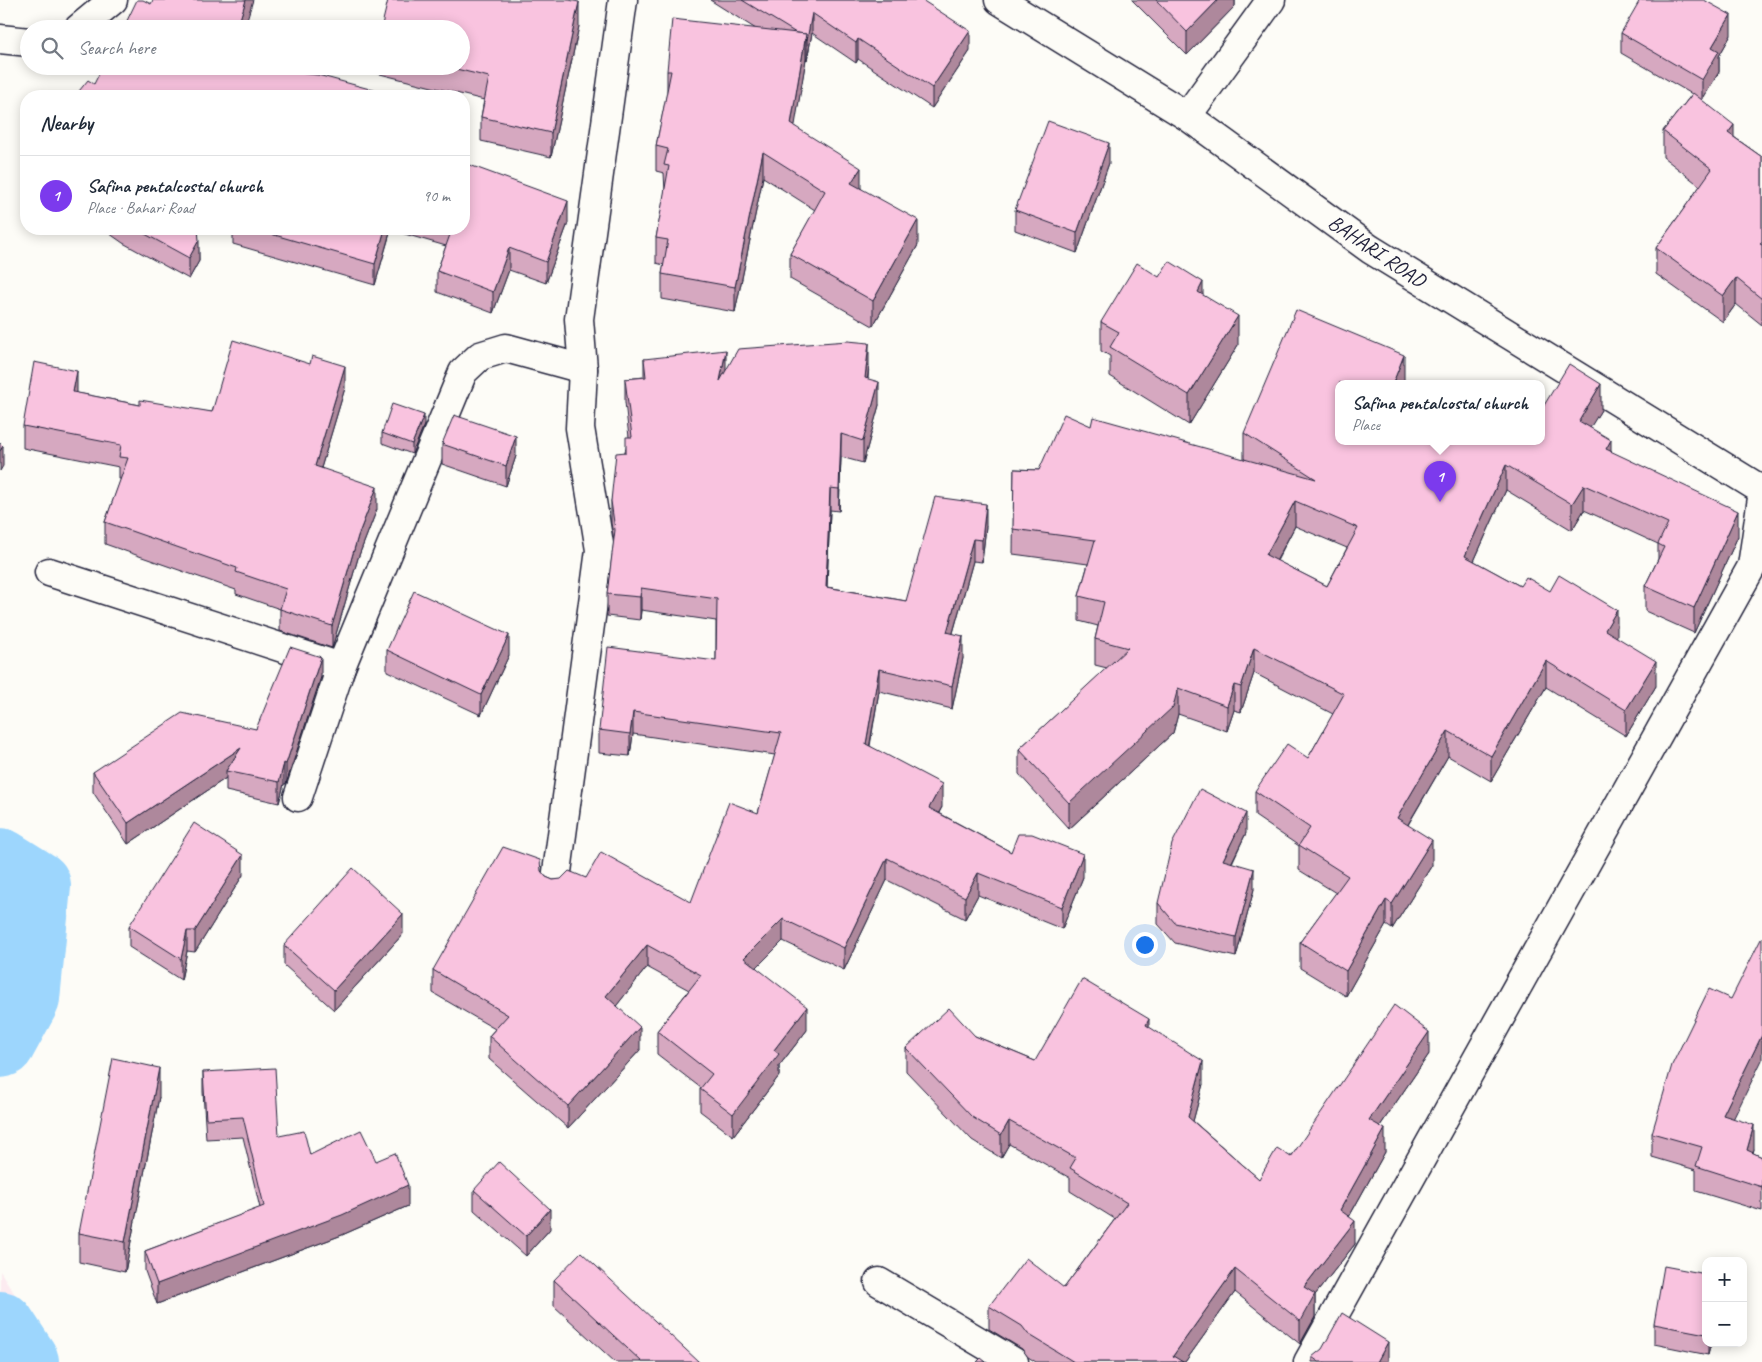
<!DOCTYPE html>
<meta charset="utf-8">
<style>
body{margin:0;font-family:Caveat,sans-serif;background:#f2f2f3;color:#1f2937}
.controls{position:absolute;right:15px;bottom:15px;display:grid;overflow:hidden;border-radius:10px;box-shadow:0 2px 12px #0003}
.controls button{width:45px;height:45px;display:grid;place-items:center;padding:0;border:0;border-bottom:1px solid #e0e1e3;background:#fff;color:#1f2937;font:25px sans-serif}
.you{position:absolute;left:1144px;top:944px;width:18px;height:18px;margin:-12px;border:4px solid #fff;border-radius:50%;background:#1a73e8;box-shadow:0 0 0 8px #1a73e833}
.badge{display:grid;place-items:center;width:32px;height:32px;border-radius:50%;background:#7c3aed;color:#fff;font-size:16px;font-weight:700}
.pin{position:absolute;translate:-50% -41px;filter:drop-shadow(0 1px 2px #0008)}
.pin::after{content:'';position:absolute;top:26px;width:18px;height:15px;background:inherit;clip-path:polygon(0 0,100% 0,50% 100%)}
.popup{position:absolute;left:1335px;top:380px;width:210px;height:65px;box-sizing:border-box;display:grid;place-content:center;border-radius:10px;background:#fff;filter:drop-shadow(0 1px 4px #0005);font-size:16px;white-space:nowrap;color:#747a83}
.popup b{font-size:19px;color:#1f2937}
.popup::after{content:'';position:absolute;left:50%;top:100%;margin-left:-10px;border:10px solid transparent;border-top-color:#fff}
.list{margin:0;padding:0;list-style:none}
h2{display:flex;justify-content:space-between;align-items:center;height:65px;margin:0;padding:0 20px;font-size:21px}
h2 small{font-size:16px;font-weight:400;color:#747a83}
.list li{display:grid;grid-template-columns:32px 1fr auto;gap:15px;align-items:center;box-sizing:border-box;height:80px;padding:0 20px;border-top:1px solid #e0e1e3}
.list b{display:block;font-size:19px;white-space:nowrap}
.list p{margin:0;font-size:16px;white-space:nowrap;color:#747a83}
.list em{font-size:16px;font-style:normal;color:#747a83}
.icon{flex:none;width:28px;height:28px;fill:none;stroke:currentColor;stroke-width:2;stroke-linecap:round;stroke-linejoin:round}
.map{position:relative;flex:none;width:1762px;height:1362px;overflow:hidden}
.search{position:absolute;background:#fff;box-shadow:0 2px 12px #0003;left:20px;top:20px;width:450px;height:55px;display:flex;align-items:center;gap:12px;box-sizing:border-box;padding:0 18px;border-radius:28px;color:#747a83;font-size:19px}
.panel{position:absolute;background:#fff;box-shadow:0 2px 12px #0003;left:20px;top:90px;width:450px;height:145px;border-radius:20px}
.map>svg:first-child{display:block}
</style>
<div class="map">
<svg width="1762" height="1362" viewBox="0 0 1762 1362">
<rect width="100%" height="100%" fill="#fdfcf7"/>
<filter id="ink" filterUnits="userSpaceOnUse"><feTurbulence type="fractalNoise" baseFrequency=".02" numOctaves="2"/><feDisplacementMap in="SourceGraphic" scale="10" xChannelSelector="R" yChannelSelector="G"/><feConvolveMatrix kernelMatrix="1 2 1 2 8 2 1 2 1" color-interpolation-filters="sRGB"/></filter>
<g filter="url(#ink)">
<g fill="#fcebf0">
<polygon points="0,956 24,998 0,1067"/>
<polygon points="0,1271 58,1362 0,1362"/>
</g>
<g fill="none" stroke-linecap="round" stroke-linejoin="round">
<g stroke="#9dd6fd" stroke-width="72">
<polyline points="0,864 35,886 24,998 0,1042"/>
<polyline points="0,1327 23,1362"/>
</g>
<g stroke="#22223b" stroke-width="31">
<g id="minor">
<polyline points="999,0 1187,116 1370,249 1762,490"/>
<polyline points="78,29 113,0"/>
<polyline points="0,39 29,42"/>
<polyline points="1187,116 1271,0"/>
<polyline points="49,572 341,667"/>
<polyline points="298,797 341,667 463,372 480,356 506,348 583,369"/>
<polyline points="555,887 600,550 580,428 583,369 579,319 623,0"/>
<polyline points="879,1282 1014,1362"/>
<polyline points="1308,1362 1752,566 1762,498"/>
</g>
</g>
<use href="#minor" stroke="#fdfcf7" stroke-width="28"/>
</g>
<g fill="#d6a8c0" stroke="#22223b" fill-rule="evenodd">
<polygon points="710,0 922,0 970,51 932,108 858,59 856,63 812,33 807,60 806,59 794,127 861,188 918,245 873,326 790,279 790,254 815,210 763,177 735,312 662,299 662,274 664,265 656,263 656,238 665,191 664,173 656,171 656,146 667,93 667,71 756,29"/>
<polygon points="1132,0 1235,0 1235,6 1187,55"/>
<polygon points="579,26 551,157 481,141 481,117 484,100 376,73 376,66 461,66"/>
<polygon points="1621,33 1731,35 1719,56 1719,72 1702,100 1734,137 1762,157 1762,325 1736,304 1723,322 1656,274 1656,248 1700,186 1663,157 1663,131 1692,94 1621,53"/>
<polygon points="1109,163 1077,253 1015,230 1015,210"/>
<polygon points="568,223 546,283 509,270 493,313 437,292 437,271 446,246 391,230 375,285 233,244 233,229 464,229"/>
<polygon points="103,229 198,229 199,261 189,279 123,243"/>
<polygon points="1159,277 1203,295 1238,345 1189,425 1110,376 1110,356 1101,351 1101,322"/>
<polygon points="644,359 726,371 869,365 868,379 879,405 863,463 841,457 839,511 830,510 827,587 906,601 986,526 982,562 973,561 953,633 963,658 952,709 879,691 870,746 942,807 939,813 1011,852 1083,877 1062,929 978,895 965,919 887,880 844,970 783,941 756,968 807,1030 779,1066 779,1076 733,1136 700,1111 700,1089 701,1088 657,1054 657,1031 689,990 647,967 616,1006 640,1050 568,1128 489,1059 489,1036 495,1029 433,993 433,970 541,871 546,877 553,880 586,878 691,902 758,813 775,755 633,734 630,756 599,753 599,730 716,661 716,621 641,610 640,620 607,616 607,594 614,541 611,523 611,501 629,437 625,402 625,379 644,377"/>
<path d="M1404,380L1339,441H1541L1543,407L1601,410L1590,427L1611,452L1738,536L1694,633L1645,611V586L1658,559V544L1584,510L1572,530L1506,490L1474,561L1520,586L1617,636L1616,637L1656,686L1626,736L1546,687L1491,781L1448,756L1408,825L1432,865L1392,929L1386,925L1346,996L1300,968V942L1336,893L1299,870V846L1255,816V791L1308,758L1333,714L1254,673L1241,712L1234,710L1227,731L1178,714L1173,733L1069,829L1019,774V749L1107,668L1095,665V639L1098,626L1079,621V596L1088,564L1013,554L1014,469L1039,470L1091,426L1247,460L1244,459V433ZM1295,526L1347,548L1327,586L1277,561Z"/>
<polygon points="345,388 321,468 377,509 358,558 332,648 280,631 280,609 236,594 236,590 105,544 105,522 121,479 119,479 119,467 23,448 23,426 77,393 140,405 212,412"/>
<polygon points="424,425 412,454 382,443 382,433"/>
<polygon points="442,444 516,456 506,486 442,464"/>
<polygon points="387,650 509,655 481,715 387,671"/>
<polygon points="321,677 286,784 284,784 279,803 226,791 226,778 128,844 93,792 93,772 256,729"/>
<polygon points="1246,833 1232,863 1254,889 1236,957 1175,943 1158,924 1158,903"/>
<polygon points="243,875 195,952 187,951 181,980 129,947 129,926"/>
<polygon points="403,934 334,1010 284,965 284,945"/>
<polygon points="1149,1027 1203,1084 1193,1121 1259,1179 1429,1054 1380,1126 1385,1152 1349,1217 1355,1244 1315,1295 1315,1317 1300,1344 1235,1292 1185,1362 1036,1362 1028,1357 1022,1349 989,1329 989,1306 1064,1288 1115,1219 1070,1191 1070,1178 1009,1144 1001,1158 972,1140 906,1071 906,1048 975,1036 1035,1061"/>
<polygon points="203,1072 279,1136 310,1155 376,1161 408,1206 342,1235 157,1304 145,1271 145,1251 260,1208 243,1137 206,1139 203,1092"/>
<polygon points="159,1097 125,1272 79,1262 79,1233"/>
<polygon points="1734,1119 1754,1149 1753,1153 1762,1157 1762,1211 1696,1191 1696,1170 1652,1157 1652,1133"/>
<polygon points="474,1190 550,1229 526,1256 474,1210"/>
<polygon points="1706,1274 1706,1343 1711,1343 1708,1355 1654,1344 1654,1324"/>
<polygon points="554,1280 699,1362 615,1362 554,1306"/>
<polygon points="1312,1357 1388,1362 1312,1362"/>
</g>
<g fill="#ae889c" stroke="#22223b">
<polygon points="246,0 253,0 244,29 237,29"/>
<polygon points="1218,0 1235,0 1235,6 1187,55 1187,32"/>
<polygon points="579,2 579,26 551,157 551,133"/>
<polygon points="812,13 812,33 807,60 807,40"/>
<polygon points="1731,15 1731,35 1719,56 1719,72 1702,100 1702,80 1712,47"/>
<polygon points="970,31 970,51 932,108 932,88"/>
<polygon points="806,34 806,59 791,149 791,124"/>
<polygon points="858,39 858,59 856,63 856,43"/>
<polygon points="1734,125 1734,151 1728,133"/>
<polygon points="1109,143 1109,163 1077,253 1077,233"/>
<polygon points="763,152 763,177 735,312 735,287"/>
<polygon points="861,168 861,193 851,183"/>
<polygon points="568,201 568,223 546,283 546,262"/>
<polygon points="918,220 918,245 873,326 873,301"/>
<polygon points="385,229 391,229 375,285 375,264"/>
<polygon points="199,240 199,261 189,279 189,258"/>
<polygon points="509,248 509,270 493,313 493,292"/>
<polygon points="1736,278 1736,304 1723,322 1723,296"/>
<polygon points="1203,282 1203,312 1198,292"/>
<polygon points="1238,316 1238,345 1189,425 1189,395"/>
<polygon points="869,343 869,365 865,400 865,378"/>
<polygon points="726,350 726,373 720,381"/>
<polygon points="1404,355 1404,380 1403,383 1393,383"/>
<polygon points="345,366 345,388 315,488 315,466"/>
<polygon points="77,371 77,393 73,392"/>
<polygon points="879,382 879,405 863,463 863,441"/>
<polygon points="1601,384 1601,410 1579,446 1579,421"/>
<polygon points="424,415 424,425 412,454 412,444"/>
<polygon points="841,434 841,457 839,511 839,489"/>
<polygon points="516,436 516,456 506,486 506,466"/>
<polygon points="1611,440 1611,465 1606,449"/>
<polygon points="3,446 3,466 0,471 0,451"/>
<polygon points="1506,465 1506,490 1465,581 1465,556"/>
<polygon points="1584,485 1584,510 1572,530 1572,504"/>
<polygon points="377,487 377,509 358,558 332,648 332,626 358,536"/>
<polygon points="830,488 830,510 826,609 826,587"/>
<polygon points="1295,501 1295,526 1266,580 1266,555"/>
<polygon points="986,504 986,526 982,562 982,540"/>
<polygon points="1738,511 1738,536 1694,633 1694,608"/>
<polygon points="973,539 973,561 947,654 947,632"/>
<polygon points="641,588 641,610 640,620 640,597"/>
<polygon points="1617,610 1617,636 1605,656 1605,630"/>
<polygon points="509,635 509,655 481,715 481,695"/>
<polygon points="963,636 963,658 952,709 952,686"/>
<polygon points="1254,648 1254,673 1241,712 1241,687"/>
<polygon points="321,657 321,677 286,784 286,764"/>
<polygon points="1546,661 1546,687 1491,781 1491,756"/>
<polygon points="1656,661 1656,686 1626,736 1626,710"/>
<polygon points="879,669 879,691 866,766 866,744"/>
<polygon points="1234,685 1234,710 1227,731 1227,706"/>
<polygon points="1178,688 1178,714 1173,733 1069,829 1069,803"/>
<polygon points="633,712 633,734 630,756 630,734"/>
<polygon points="1448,731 1448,756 1397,843 1397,818"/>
<polygon points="241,748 226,771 226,778 128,844 128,823"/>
<polygon points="284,763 284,784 279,803 279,782"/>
<polygon points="942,784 942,807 929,830 929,808"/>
<polygon points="1246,813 1246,833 1223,880 1223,860"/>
<polygon points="1432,840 1432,865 1392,929 1392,904"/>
<polygon points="1083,854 1083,877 1062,929 1062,907"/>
<polygon points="243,855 243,875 195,952 195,931"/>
<polygon points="887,858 887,880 844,970 844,948"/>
<polygon points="1254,869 1254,889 1236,957 1236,937"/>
<polygon points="978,873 978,895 965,919 965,897"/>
<polygon points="1386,900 1386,925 1346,996 1346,971"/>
<polygon points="403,914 403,934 334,1010 334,990"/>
<polygon points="783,919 783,941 744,980 744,958"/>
<polygon points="187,931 187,951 181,980 181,959"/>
<polygon points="647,945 647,967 606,1019 606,996"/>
<polygon points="807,1007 807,1030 779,1066 779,1076 733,1136 733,1114 774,1050"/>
<polygon points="1149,1019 1149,1042 1146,1025"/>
<polygon points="640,1027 640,1050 568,1128 568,1106"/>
<polygon points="1429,1032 1429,1054 1369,1142 1369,1120"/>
<polygon points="1762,1035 1762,1060 1723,1140 1723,1115"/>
<polygon points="1203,1061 1203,1084 1188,1140 1188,1117"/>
<polygon points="159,1068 159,1097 125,1272 125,1242"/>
<polygon points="1009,1121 1009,1144 1001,1158 1001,1135"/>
<polygon points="1754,1125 1754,1149 1747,1175 1747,1150"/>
<polygon points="1385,1129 1385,1152 1340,1233 1340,1210"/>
<polygon points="408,1185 408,1206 342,1235 157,1304 157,1284"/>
<polygon points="550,1209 550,1229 526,1256 526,1236"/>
<polygon points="1355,1221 1355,1244 1315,1295 1315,1317 1300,1344 1300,1321 1304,1287"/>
<polygon points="1235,1269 1235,1292 1185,1362 1173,1362 1173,1356"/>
<polygon points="1388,1342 1388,1362 1377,1362"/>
<polygon points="1708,1343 1711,1343 1708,1355"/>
</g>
<g fill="#f9c3df" stroke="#22223b" fill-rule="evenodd">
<polygon points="137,0 143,0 151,4 153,0 246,0 237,29 123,29"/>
<polygon points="388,0 569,0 579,2 551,133 481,117 489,77 444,66 461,66 461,29 381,29"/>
<polygon points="742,0 922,0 970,31 932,88 858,39 856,43 812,13 807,40 806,39 806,34 796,33"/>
<polygon points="1156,0 1218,0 1187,32"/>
<polygon points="1640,0 1704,0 1731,15 1712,47 1719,51 1702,80 1621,33"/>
<polygon points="672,19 806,34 791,124 861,168 851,183 918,220 873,301 790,254 825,191 763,152 735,287 662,274 668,240 656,238 669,166 664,165 668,149 656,146 671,71 667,71"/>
<polygon points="103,66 226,66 318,75 377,91 376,96 201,96 191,95 191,96 75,96 88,80 94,84"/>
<polygon points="1693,93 1734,125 1728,133 1762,157 1762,241 1760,244 1762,245 1762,299 1736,278 1723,296 1656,248 1712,169 1663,131"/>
<polygon points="1048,121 1109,143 1077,233 1015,210"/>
<polygon points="464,163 568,201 546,262 509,248 493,292 437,271 452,229 464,229"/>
<polygon points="136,229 198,229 199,240 189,258"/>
<polygon points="254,229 385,229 375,264"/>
<polygon points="1169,261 1203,282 1198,292 1238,316 1189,395 1110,347 1119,332 1101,322 1137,263 1159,277"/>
<path d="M1296,310L1404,355L1393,383H1339V441H1541V405L1543,407L1569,364L1601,384L1579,421L1611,440L1606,449L1738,511L1694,608L1645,586L1664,547L1658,544L1668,523L1584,485L1572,504L1506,465L1465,556L1520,586L1526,577L1550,591L1559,575L1617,610L1605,630L1656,661L1626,710L1546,661L1491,756L1448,731L1397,818L1432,840L1392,904L1386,900L1346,971L1300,942L1348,876L1299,845L1310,828L1255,791L1287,744L1308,758L1344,694L1254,648L1241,687L1234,685L1227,706L1178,688L1173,707L1069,803L1019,749L1128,648L1095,639L1104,602L1079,596L1095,540L1013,529L1014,469L1039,470L1064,414L1091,426L1093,417L1316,479L1244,433ZM1295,501L1358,528L1327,586L1266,555Z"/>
<polygon points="233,340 310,364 312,356 345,366 315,466 377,487 358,536 332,626 280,609 286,589 236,572 237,568 105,522 128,458 119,457 121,445 23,426 34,362 77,371 73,392 140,405 140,400 212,412"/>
<polygon points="848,341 869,343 865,378 879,382 863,441 841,434 839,489 830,488 826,587 906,601 935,497 986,504 982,540 973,539 947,632 963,636 952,686 879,669 866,744 942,784 929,808 1011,852 1018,834 1032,834 1083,854 1062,907 978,873 965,897 887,858 844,948 783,919 744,958 807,1007 774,1050 779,1054 733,1114 700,1089 712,1074 657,1031 701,975 647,945 606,996 640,1027 568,1106 489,1036 508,1015 433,970 503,847 540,860 541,871 546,877 553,880 561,879 569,871 586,878 601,852 691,902 729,802 758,813 781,733 633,712 630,734 599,730 608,647 716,661 717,599 641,588 640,597 607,594 615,530 611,501 616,453 626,452 626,437 632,437 625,379 646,377 644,359 726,350 720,381 738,349"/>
<polygon points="392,404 424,415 412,444 382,433"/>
<polygon points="454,415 516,436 506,466 442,444"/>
<polygon points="0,443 3,446 0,451"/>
<polygon points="414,591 509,635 481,695 387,650"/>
<polygon points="290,647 321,657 286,764 284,763 279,782 226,771 241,748 128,823 93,772 182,713 256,729"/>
<polygon points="1200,789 1246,813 1223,860 1254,869 1236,937 1175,923 1158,903 1172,844"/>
<polygon points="194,823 243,855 195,931 187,931 181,959 129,926"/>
<polygon points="353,868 403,914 334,990 284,945"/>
<polygon points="1762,937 1762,1035 1723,1115 1754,1125 1747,1150 1762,1157 1762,1187 1696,1166 1702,1147 1652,1133 1672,1065 1709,989 1731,999"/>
<polygon points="1082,979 1149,1019 1146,1025 1203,1061 1188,1117 1259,1179 1277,1148 1291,1157 1394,1005 1429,1032 1369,1120 1385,1129 1340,1210 1355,1221 1304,1287 1315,1294 1300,1321 1235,1269 1173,1356 1183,1362 1074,1362 1028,1334 1022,1326 989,1306 1026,1258 1064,1288 1127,1203 1070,1168 1076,1158 1009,1121 1001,1135 972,1117 906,1048 949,1008 975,1036 1035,1061"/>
<polygon points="113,1058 159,1068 125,1242 79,1233"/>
<polygon points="275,1068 279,1136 304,1131 310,1155 361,1130 376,1161 395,1153 408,1185 342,1215 157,1284 145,1251 264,1206 243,1117 206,1119 203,1072"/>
<polygon points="499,1162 550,1209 526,1236 474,1190"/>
<polygon points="581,1252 699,1362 642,1362 554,1280"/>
<polygon points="1664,1266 1706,1274 1706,1334 1654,1324"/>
<polygon points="1342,1313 1388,1342 1377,1362 1319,1362 1312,1357 1322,1349"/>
<polygon points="981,1358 986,1362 977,1362"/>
</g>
</g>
<g text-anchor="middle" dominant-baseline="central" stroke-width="4" stroke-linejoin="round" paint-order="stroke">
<g font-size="21" fill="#22223b" stroke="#fdfcf7">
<text transform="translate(1377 251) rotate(34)">BAHARI ROAD</text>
</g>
</g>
</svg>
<div class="controls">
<button>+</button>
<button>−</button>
</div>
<div class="you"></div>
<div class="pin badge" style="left:1440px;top:502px">1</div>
<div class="popup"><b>Safina pentalcostal church</b>Place</div>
<div class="search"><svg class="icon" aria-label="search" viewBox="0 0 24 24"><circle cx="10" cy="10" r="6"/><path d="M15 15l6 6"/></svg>Search here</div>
<section class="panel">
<h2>Nearby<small></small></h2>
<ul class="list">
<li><span class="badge">1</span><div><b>Safina pentalcostal church</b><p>Place · Bahari Road</p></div><em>90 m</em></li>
</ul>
</section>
</div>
